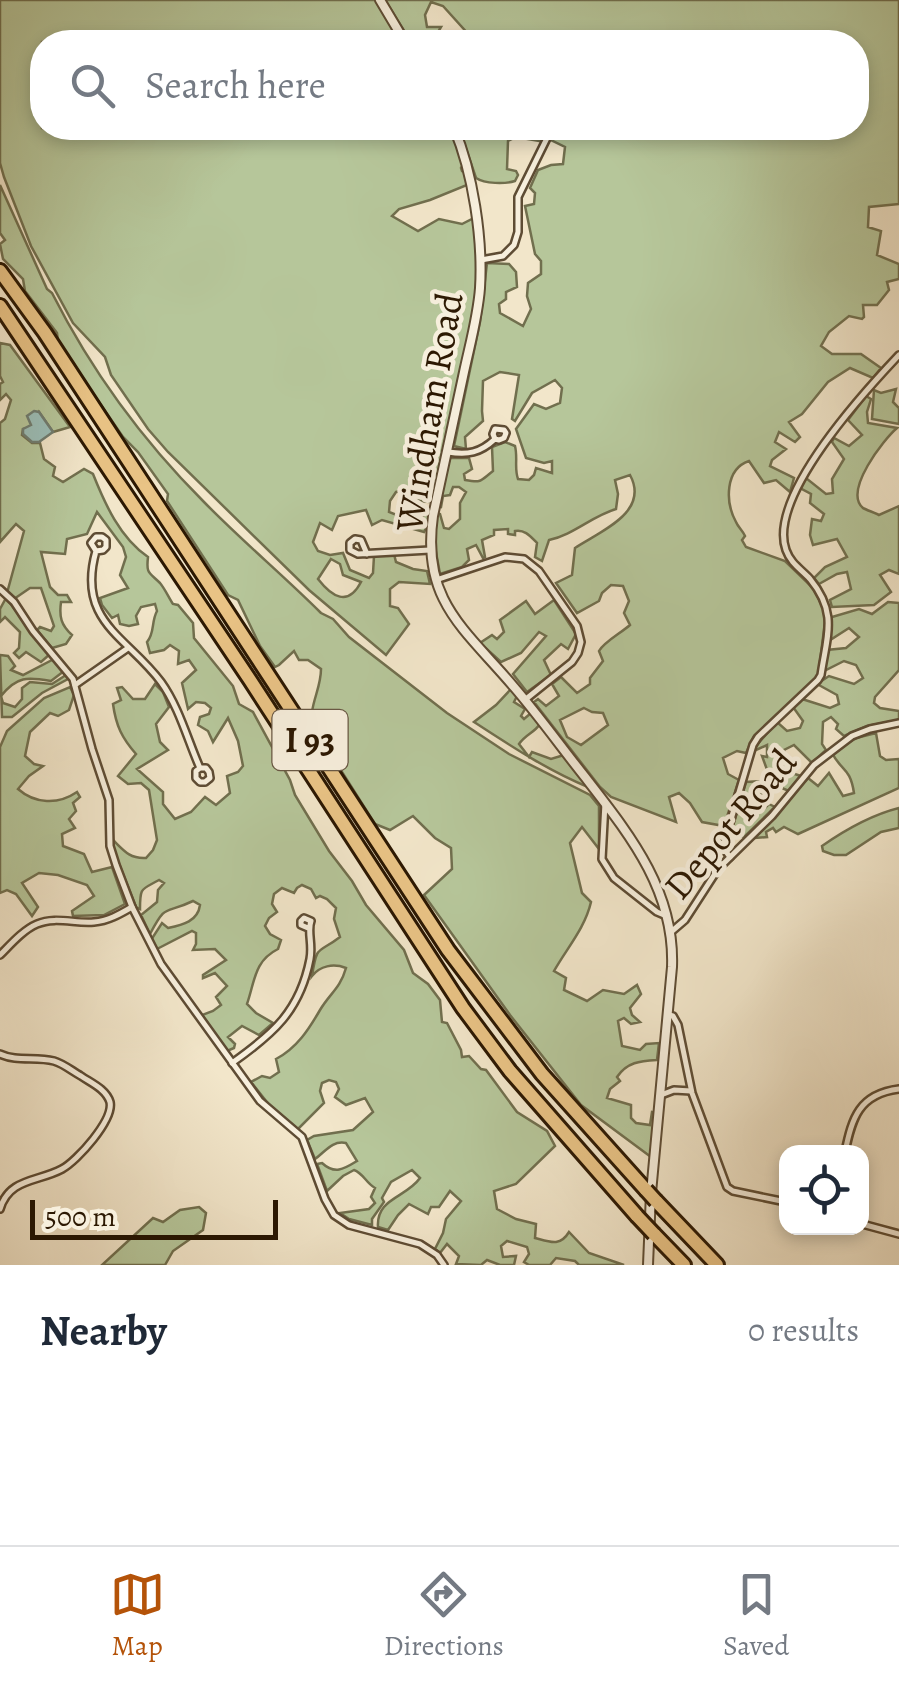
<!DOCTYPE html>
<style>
body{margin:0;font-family:Alegreya,serif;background:#f6f6f7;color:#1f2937}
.controls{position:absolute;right:30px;bottom:30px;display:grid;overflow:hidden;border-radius:20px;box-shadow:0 5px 15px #0003}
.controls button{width:90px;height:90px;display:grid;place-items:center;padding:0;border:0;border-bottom:2px solid #e0e1e3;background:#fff;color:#1f2937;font:50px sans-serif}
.scale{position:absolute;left:30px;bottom:25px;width:248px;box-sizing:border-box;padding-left:10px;border:5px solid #2c1802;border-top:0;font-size:28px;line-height:35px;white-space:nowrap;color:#2c1802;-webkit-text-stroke:8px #f7efdd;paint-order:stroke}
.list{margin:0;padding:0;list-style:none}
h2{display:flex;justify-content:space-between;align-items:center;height:130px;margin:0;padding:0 40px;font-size:42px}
h2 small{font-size:32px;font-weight:400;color:#747a83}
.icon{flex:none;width:55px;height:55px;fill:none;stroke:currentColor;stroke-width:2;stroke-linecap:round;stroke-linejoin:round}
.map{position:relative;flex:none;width:899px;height:1265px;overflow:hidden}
.search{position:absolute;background:#fff;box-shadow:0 5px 15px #0003;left:30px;right:30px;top:30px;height:110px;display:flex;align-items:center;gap:25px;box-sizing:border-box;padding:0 35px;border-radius:40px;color:#747a83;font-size:38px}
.sheet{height:280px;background:#fff}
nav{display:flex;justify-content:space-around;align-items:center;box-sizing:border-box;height:140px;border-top:2px solid #e0e1e3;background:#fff;font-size:28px;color:#747a83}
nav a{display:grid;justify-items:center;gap:5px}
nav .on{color:#b45309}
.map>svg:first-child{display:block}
</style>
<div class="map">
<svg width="899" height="1265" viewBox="0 0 899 1265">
<rect width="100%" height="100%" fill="#f2e6ca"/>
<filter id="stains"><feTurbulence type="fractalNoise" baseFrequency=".002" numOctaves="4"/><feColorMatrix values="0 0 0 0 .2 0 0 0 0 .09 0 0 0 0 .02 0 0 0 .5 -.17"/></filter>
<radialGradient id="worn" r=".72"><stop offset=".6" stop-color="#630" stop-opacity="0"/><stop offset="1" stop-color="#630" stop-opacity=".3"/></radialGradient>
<g fill="#b6c69a" stroke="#716f4e" stroke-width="2.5" fill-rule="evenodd">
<path d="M0,0H376L403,42H42V128H452L464,163L461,168L462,171H465L467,185L430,200L399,209L392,216L418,231L439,219L462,224L474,218L479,261L478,292L434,496L429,502L419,501L415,489L396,492L390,501L389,512L419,524L425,513L431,518L424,532L382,520L372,525L366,510L338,516L332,530L320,523L313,542L318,551L330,555L343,553L350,570L369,578L373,573L374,556L394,554L396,562L413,569L427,571L430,584L399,582L390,589V606L398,608L409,624L386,655L309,590L168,452L148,429L111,375L105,357L73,323L31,246L4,177L0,163ZM331,559L340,564L343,575L361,582C348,607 332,597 318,579Z"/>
<path d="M385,0H899V204L869,207L868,227L881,231L877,255L899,264V279L887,282L889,290L877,305H863L864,317L862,319L849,316L829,332L821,346L832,354H861L881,368L873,378L850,368L828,382L802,414L789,422L800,437L795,442L779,432L775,442L786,449L772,460L770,466L794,478L790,492L776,480L764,483L749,461C725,469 725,502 736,522C738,527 743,531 745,536L742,540L746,547L785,561L813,588L826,614L818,677L754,736L746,753L737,751L723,758L728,774L739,780L724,826L702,822L690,803L679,793L669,797L676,822L611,797L600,787L534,702L538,699L546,706L559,696L552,684L561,677L577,693L590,684V678L603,661L599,651C604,642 621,633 630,625L624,613L629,601L623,586L611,585L602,593L599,601L577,613L556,583L572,575L575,548C601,531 650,512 630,475L615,480L618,494L616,509C592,516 573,535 549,540L542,561L535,557L537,543C531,537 525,529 515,531V535L508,534V529L494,530V535L482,540L485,557L483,558L476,545L467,549L469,560L462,567L440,574L435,547L436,513L440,514L444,528L449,529L460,519V503L466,492L459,487H453L450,495L443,496L441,507L437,506L450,458H469L472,469L464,474L465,480C483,483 480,481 493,471L492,447L505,442L515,446C518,458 514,468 518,479L529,480L534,475L536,468L552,473V461L544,463L526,458L516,429L534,404L546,409L560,403L562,388L555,380L532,393L515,421L512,419L519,375L500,372L483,381L482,411L483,421L465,437L466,449L454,446L480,322L487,263L509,264L516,272L517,287L506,292V299L499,304L500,313L523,326L531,309L527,296L528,283L541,274V261L535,254L525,206L534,204L535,193L530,188L538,170L551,165L563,164L565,147L551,140L555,128H856V42H527L511,38L471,37L443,6L431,2L425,15L427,27H441L438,32L442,42H411ZM584,708L592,712L603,713L608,725L581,745L567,737L560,720Z"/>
<path d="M459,128H546L540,141L516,137L508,141L507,169L516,171L518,175L515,181C505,184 485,184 476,178Z"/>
<path d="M0,185L47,289L52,293C91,370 143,441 204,502C242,541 283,575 321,613L333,619L349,637L447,713L509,754L590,795L599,806V849L582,827L570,843L582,893L591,902C585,928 567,948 554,971L566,978L564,990L587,1001L603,990L624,994L637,985L641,994L630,1008L632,1015L640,1022L631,1024L624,1018L618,1021L622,1046L640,1050L646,1044L659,1043L657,1060C640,1061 627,1062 617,1077L620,1081L610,1089L607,1098L631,1105V1118L636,1123L650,1125L652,1112L657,1113L651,1157L581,1105L510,1015L424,895L452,869L451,848L435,838L413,816L390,830L375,824L342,772L334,750L324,741L322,725L312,712C314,697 321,685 321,669L308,660H299L294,651L279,665L275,667L260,646L238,600L228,595L167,501L168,494L138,452L123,437L65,353L58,341L57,333L25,291L23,279L3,259L0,244L5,240L0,233Z"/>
<path d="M0,343L10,345L70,427L53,432L39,412L31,427L23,429L22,435L32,443H40L44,459L55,467L53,476L63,482L84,469L93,474C105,504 120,538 148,557C146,574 149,572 160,583C165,589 169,598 173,604L178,605L193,623L194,638L233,686L239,704L253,712L290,780L295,795L329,851L352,881L366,905L404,950L413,973L428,984L440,1000L442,1022L447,1023L461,1050L462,1057L469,1056L481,1069L486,1070L517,1112L547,1131L555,1146L516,1184L494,1191L497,1209L516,1219L536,1224L535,1238C550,1242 560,1247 569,1232L589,1253L624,1265H579L575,1261L556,1258L550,1265H529L524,1262L529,1254L527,1247L507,1241L501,1246L503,1257L516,1256L514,1265H500L487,1260L481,1265L456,1264L459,1256L447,1244L440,1253L435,1249L443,1233L446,1219L461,1201L450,1191L439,1207H431L428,1214L409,1204L398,1215L388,1230L378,1227C376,1198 406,1198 420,1178L412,1170L391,1182L382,1198L384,1202L372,1219V1225L349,1219L340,1213L369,1209L375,1203L371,1197L375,1188C366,1183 363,1173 354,1170L343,1176L327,1191L317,1164L322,1163C335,1175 344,1169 357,1161L346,1143C332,1140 325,1152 315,1159L307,1140L314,1136L353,1130L373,1112L365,1098L346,1105L335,1097L339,1089L336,1082L329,1080L322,1083L320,1091L324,1103L298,1129L274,1111L251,1082L262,1076L270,1078L279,1072L276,1059C297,1048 309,1029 320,1010C330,993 340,989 346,968C333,963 320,966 312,976C317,943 318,954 340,937L334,919L336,908L327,899L320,896L316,898L311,889L302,885L297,888L294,893L282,888L274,894L272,904L277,912L269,918L265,926L270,934L281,940L278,949C254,961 255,981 247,1004L256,1013L273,1023L259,1035L242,1026L228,1037L235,1044L234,1048L227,1051L202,1015L213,1011L221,1005L216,997L227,986L215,973L203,978V975L226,960L215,949L193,950L196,944V933L192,931L157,949L151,940L162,923L168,928C183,925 198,921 200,905L193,901C164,915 167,902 150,934L141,915L157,902L158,890L164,883L159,880C141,890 140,887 140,909L136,907L112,846L113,840C124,851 130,859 146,858L153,850L157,840L149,790L141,783L128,784L118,776L136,754C122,738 116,726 113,704L121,700L117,688L122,687L133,699H145L155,684L163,692L169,707L156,724L160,742L168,750L137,769L163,792V804L175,819L191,812L205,797L216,805L230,793L227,776L238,772L243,766L238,741L228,718L213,742L208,731L198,725L200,717L209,714L211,708L205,703L196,702L188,709L182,683L196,670L189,660L178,664L179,651L170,645L164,650L150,653L147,642C155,633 151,622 157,611L155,604L141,607L136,616L138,624L129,626L120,624L118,615L112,618L102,605L100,598L128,588L120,575L126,557L123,547L97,512L87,534L67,539L65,554L41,552L50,587L58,595H67L71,602H61C59,617 61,625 72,635L66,644L52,648L37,630L40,627L51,631L54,626L41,588H30L14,599L7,593L24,531L16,524L0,542V423L5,419L11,400L6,394L0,400V384L3,382L0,376Z"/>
<polygon points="896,389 893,402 899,408 899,424 872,419 874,390 881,393"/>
<path d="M866,396L871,399L867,412L868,423L897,428C884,439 843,491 863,508C864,509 878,514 879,515L899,506V574L889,570L880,575L891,592L874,605L832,607L830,600L851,589L847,572L837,574L819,584L814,578L825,567L847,557L837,539L813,545L810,535L812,519L821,521L824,514L810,503L811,494L800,488L806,478L826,494L833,493L832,479L844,459L832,442L834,438L849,446L862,435L848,420Z"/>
<polygon points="6,598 50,654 41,662 26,652 19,658 14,653 19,648 20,632 5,617 0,622 0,609"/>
<polygon points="554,600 576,634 568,649 561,644 544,660 551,675 527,692 513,674 546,636 539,632 521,653 501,662 480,643 492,635 497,639 504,632 500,620 526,601 535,614"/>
<polygon points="888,602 899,603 899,670 875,697 874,703 880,708 899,711 899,720 867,726 844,736 836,729 838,724 831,717 823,722 822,744 826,750 812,763 794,745 784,750 785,771 801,776 789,791 772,784 763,791 755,804 764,809 769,804 775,807 744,837 731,832 746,782 762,781 769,775 762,756 767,757 767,745 756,750 755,747 777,722 787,731 800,728 803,721 793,707 802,699 830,708 839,704 837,695 817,684 829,676 854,684 863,678 856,665 844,661 824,671 827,650 846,648 859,637 849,628 827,642 832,617 859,609 872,614"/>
<path d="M0,655L8,656L15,666L11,670L23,675L54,659L64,671L51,681C27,677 17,676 1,696L3,703L15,707L22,699V688L30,682L52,684L66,675L68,679L42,693L12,717H2Z"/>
<path d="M70,687L74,695L69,710L58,716L50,713L30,732L25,756L34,764L43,766L29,776L18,789C35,804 58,805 77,792L80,797L73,803L76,811L69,819L75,828L62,834L63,846L84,854L92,872L112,867L125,904L104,915L73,916L72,911L94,896L87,885L58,875L39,873L22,883L38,907L32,916L16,894L7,890L0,893V747L7,731L44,698Z"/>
<path d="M511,689L517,696L514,702L525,709L521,716L524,719L531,713L540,724C534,733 526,734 519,744L529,757L532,752L551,759L564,755L588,787C547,770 511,746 474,722L496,705Z"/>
<path d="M876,733L880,756L886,760L899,759V788L798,834L784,827L776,832L773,828L766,832L767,837L754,838L808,778L818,786L829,773L843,796L854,793C850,767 842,772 832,753L856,738Z"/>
<path d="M899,808V828L881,832L846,855H834L823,851L822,846C845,830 871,815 899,808Z"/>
<polygon points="199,1207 206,1213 203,1230 173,1251 165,1265 102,1265 153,1218 163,1222 180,1210"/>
</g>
<polygon fill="#9bbfb9" stroke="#6f7c70" stroke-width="2.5" points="34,411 39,412 53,432 39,442 32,442 23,434 23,429 31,425 27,416"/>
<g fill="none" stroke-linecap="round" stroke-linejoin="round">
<g stroke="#5e4c34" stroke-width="10">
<g id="minor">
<polyline points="481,260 503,256 514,245 518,232 518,197 552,128"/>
<path d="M448,452C468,455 480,453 495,439L493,434L495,429L504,430L506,433L504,438L499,440L495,439"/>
<path d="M96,551L103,550L106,547V540L102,537H96L91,543L96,551C76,622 128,637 161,682C179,707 188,741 200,768L196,771V778L200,782H205L210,778L209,772L206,768H200"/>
<polyline points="367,554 361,540 355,539 350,543 350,550 358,554 430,550"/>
<polyline points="436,580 505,557 524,559 539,571 577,626 581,642 578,653 572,662 526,699"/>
<polyline points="0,589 14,602 33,631 73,679 92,749 109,800 110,846 116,865 132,907 161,964 260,1101 302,1137 325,1199 334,1215 349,1225 420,1244 437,1255 444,1265"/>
<polyline points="75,685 128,648"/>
<polyline points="605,803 602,859 614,878 657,912 664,915"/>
<path d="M730,857L724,849V843L753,745L758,737L818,680L821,675C827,635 838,613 810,579C801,569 791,564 786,550C767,497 865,391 899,355"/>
<polyline points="671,932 685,920 718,869 772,816 814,765 852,736 870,729 899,723"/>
<path d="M0,955C11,944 23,930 37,924C55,916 76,924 94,922C108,921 120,914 132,907"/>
<polyline points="669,1015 673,1016 678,1025 692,1093 727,1187 733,1191 786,1202"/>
<path d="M0,1054C17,1062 36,1056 54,1061C64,1064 72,1071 81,1076C91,1083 106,1089 110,1102C114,1120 77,1161 62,1169C38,1182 9,1178 0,1209"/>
<path d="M232,1063C273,1034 300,1011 310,959C313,944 307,931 311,921L304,918L301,921V925L308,928"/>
<polyline points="661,1095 674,1090 691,1091"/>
<path d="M845,1152C852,1118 859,1094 899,1089"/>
<polyline points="862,1224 899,1234"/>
</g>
</g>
<g stroke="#5e4c34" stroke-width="12">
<g id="tertiary">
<polyline points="380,0 405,42"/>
<path d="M454,128C473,173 483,239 480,288C478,316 470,344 464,372C454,420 443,468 433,516C421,601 465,629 514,687C539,716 561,747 585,777C629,834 675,890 672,967L651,1193L648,1265"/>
</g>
</g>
<g stroke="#2c1802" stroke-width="18">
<g id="motorway">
<polyline points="0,271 45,333 448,950 542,1074 646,1190"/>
<polyline points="0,306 250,680 463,1008 510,1071 637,1216"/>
<polyline points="656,1201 717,1265"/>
<polyline points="654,1234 684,1265"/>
</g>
</g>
<use href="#minor" stroke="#f7efdd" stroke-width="5"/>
<use href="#tertiary" stroke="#f7efdd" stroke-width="8"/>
<use href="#motorway" stroke="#e9c385" stroke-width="12"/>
<g stroke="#2c1802" stroke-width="18" stroke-linecap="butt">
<g id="motorway-bridge">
<polyline points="646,1190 656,1201"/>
<polyline points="637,1216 654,1234"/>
</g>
</g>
<use href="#motorway-bridge" stroke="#e9c385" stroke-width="12"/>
</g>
<g text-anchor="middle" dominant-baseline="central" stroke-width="9" stroke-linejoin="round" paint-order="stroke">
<rect fill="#f7efdd" stroke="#695844" stroke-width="2.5" x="272.5" y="710" width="75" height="60" rx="8"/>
<g font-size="35" font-weight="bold" fill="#2c1802">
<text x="310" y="740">I 93</text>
</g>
<g font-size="38" fill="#2c1802" stroke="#f7efdd">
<text transform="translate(429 412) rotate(-80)">Windham Road</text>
<text transform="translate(730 824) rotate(-50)">Depot Road</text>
</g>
</g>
<rect width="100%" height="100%" filter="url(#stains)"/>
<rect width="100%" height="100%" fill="url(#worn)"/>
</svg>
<div class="controls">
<button><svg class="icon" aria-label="locate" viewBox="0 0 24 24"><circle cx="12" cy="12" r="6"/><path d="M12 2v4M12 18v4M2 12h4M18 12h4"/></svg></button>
</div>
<div class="scale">500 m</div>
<div class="search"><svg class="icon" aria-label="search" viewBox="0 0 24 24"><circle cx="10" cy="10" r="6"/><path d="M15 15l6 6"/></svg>Search here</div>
</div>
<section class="sheet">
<h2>Nearby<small>0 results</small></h2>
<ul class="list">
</ul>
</section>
<nav>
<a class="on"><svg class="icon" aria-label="map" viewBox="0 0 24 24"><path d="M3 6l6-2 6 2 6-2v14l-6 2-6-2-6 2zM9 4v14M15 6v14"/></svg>Map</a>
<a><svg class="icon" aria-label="directions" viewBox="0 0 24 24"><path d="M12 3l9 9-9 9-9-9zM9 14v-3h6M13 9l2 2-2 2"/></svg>Directions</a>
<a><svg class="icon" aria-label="saved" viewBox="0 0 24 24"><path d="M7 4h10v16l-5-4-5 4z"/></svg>Saved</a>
</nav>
